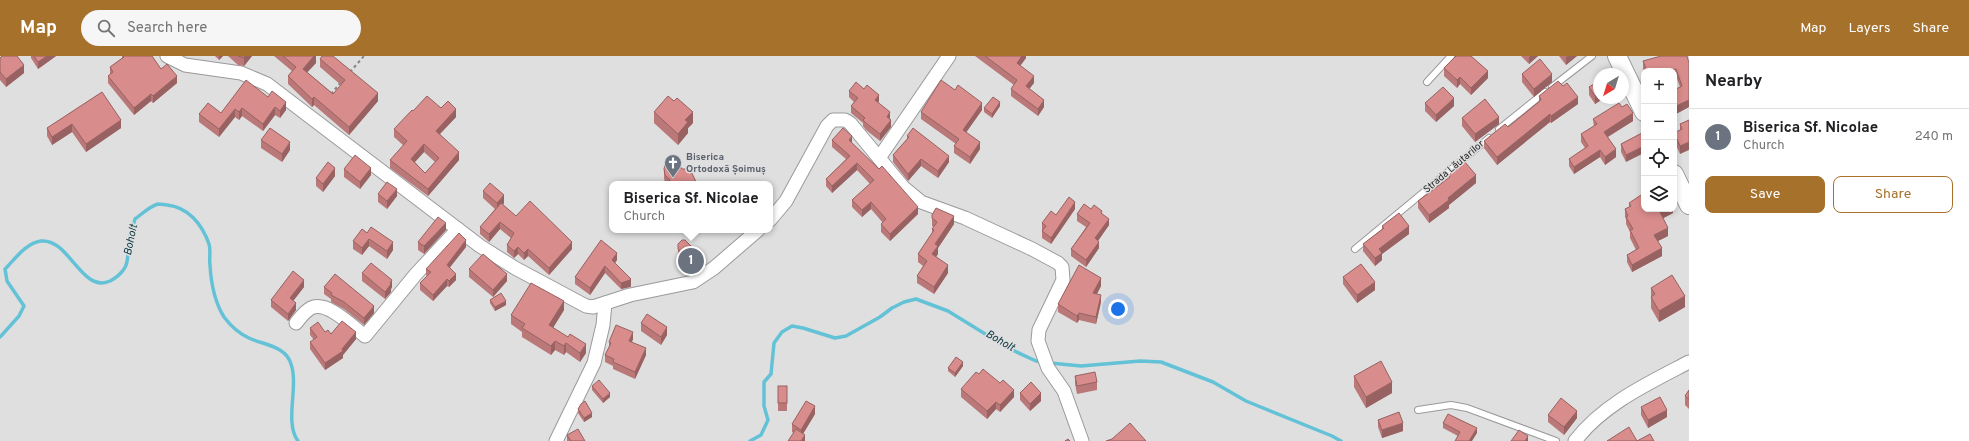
<!DOCTYPE html>
<meta charset="utf-8">
<style>
body{margin:0;font-family:Overpass,sans-serif;background:#f6f6f6;color:#202124}
.controls{position:absolute;right:12px;top:12px;display:grid;overflow:hidden;border-radius:8px;box-shadow:0 2px 6px #0003}
.controls button{width:36px;height:36px;display:grid;place-items:center;padding:0;border:0;border-bottom:1px solid #e0e0e0;background:#fff;color:#202124;font:20px sans-serif}
.compass{position:absolute;left:1593px;top:12px;width:36px;height:36px;border-radius:50%;background:#fff;box-shadow:0 2px 6px #0003;rotate:218deg}
.you{position:absolute;left:1118px;top:253px;width:14px;height:14px;margin:-10px;border:3px solid #fff;border-radius:50%;background:#1a73e8;box-shadow:0 0 0 6px #1a73e833}
.badge{display:grid;place-items:center;width:26px;height:26px;border-radius:50%;background:#a6712b;color:#fff;font-size:13px;font-weight:700}
.pin{position:absolute;translate:-50% -50%;border:2px solid #fff;box-shadow:0 1px 4px #0006}
.popup{position:absolute;left:609px;top:125px;width:164px;height:52px;box-sizing:border-box;display:grid;place-content:center;border-radius:8px;background:#fff;filter:drop-shadow(0 1px 3px #0005);font-size:13px;white-space:nowrap;color:#757577}
.popup b{font-size:15px;color:#202124}
.popup::after{content:'';position:absolute;left:50%;top:100%;margin-left:-8px;border:8px solid transparent;border-top-color:#fff}
.list{margin:0;padding:0;list-style:none}
h2{display:flex;justify-content:space-between;align-items:center;height:52px;margin:0;padding:0 16px;font-size:17px}
h2 small{font-size:13px;font-weight:400;color:#757577}
.list li{display:grid;grid-template-columns:26px 1fr auto;gap:12px;align-items:center;box-sizing:border-box;height:56px;padding:0 16px;border-top:1px solid #e0e0e0}
.list b{display:block;font-size:15px;white-space:nowrap}
.list p{margin:0;font-size:13px;white-space:nowrap;color:#757577}
.list em{font-size:13px;font-style:normal;color:#757577}
.actions{display:flex;gap:8px;padding:12px 16px}
.actions a{flex:1;padding:9px 0;border:1px solid #a6712b;border-radius:8px;text-align:center;font-size:14px;color:#a6712b}
.actions .main{background:#a6712b;color:#fff}
.icon{flex:none;width:22px;height:22px;fill:none;stroke:currentColor;stroke-width:2;stroke-linecap:round;stroke-linejoin:round}
.map{position:relative;flex:none;width:1689px;height:385px;overflow:hidden}
header{display:flex;align-items:center;gap:24px;box-sizing:border-box;height:56px;padding:0 20px;background:#a6712b;color:#fff}
header strong{font-size:19px}
nav{display:flex;gap:22px;margin-inline-start:auto;font-size:14px}
.search{width:280px;height:36px;background:#f6f6f6;display:flex;align-items:center;gap:10px;box-sizing:border-box;padding:0 14px;border-radius:22px;color:#757577;font-size:15px}
main{display:flex}
aside{flex:1;background:#fff}
.map>svg:first-child{display:block}
</style>
<header>
<strong>Map</strong>
<div class="search"><svg class="icon" aria-label="search" viewBox="0 0 24 24"><circle cx="10" cy="10" r="6"/><path d="M15 15l6 6"/></svg>Search here</div>
<nav><a>Map</a><a>Layers</a><a>Share</a></nav>
</header>
<main>
<div class="map">
<svg width="1689" height="385" viewBox="0 0 1689 385">
<rect width="100%" height="100%" fill="#dfdfe0"/>
<g fill="none" stroke-linecap="round" stroke-linejoin="round">
<g stroke="#64c2d7" stroke-width="3.5">
<path d="M0,281L19,260L24,250L7,225L5,213C15,203 26,187 41,185C69,182 82,238 110,225C116,222 120,219 124,213C130,205 127,193 129,184C131,177 133,170 135,163C142,158 150,150 158,148C161,148 165,149 167,149C188,151 202,168 209,188C211,194 209,202 210,209C211,227 214,245 224,261C230,269 240,278 249,282C264,289 286,290 291,308C299,331 284,366 298,385"/>
<polyline points="1050,307 1081,310 1140,305 1161,306 1213,326 1246,345 1332,380 1341,385"/>
<polyline points="750,385 761,379 768,364 764,350 764,326 771,318 774,287 782,276 792,270 803,272 835,282 846,280 880,261 892,252 904,246 916,243 948,255 1008,292 1036,305 1042,306"/>
</g>
<g stroke="#9a9a9c" stroke-width="8">
<g id="lane">
<polyline points="1427,26 1451,0"/>
<polyline points="1552,31 1592,0"/>
<polyline points="1499,73 1545,36"/>
<polyline points="1355,193 1489,82"/>
<polyline points="1418,354 1451,349 1467,352 1556,385"/>
</g>
</g>
<g stroke="#9a9a9c" stroke-width="15">
<g id="street">
<polyline points="167,0 185,9 241,17 267,28 480,190 515,212 586,250 593,251 630,239 693,226 714,212 758,174"/>
<polyline points="879,102 903,131 921,146 965,162 1032,193 1058,207 1062,211 1063,224 1039,274 1038,285 1048,312 1064,335 1082,385"/>
<polyline points="770,164 786,145 827,70 833,64 845,64 850,67 879,102 949,0"/>
<path d="M296,267C300,262 305,255 311,252C327,244 353,271 365,280L416,218L458,173"/>
<polyline points="556,385 594,307 603,269 605,247"/>
<path d="M1575,385C1603,348 1649,327 1689,306"/>
</g>
</g>
<g stroke="#9a9a9c" stroke-width="20">
<g id="secondary">
<polyline points="1617,0 1644,56"/>
<polyline points="1674,118 1689,149"/>
</g>
</g>
<g stroke="#848485" stroke-width="2" stroke-dasharray="3 3" stroke-linecap="butt">
<polyline points="350,16 364,0"/>
<polyline points="331,38 341,26"/>
</g>
<use href="#lane" stroke="#fff" stroke-width="6"/>
<use href="#street" stroke="#fff" stroke-width="13"/>
<use href="#secondary" stroke="#fff" stroke-width="18"/>
</g>
<g fill="#ba7878" fill-rule="evenodd">
<polygon points="31,0 56,0 38,13 31,2"/>
<polygon points="122,0 152,0 161,13 177,27 153,47 151,45 134,59 108,27 108,20 110,18 110,11 122,2"/>
<polygon points="215,0 223,0 219,4"/>
<polygon points="228,0 252,0 244,10 238,9"/>
<polygon points="274,0 316,0 316,7 307,16 333,38 341,29 320,11 320,3 378,45 349,79 314,49 312,51 288,28 288,20 292,15"/>
<polygon points="975,0 1026,0 1026,2 1020,10 1034,27 1029,33 1044,51 1038,60 1011,40 1011,33 1014,29"/>
<polygon points="1521,0 1538,0 1529,8"/>
<polygon points="1559,0 1577,0 1566,9"/>
<polygon points="1687,0 1689,51 1674,59 1674,34 1680,31 1676,20 1674,21 1674,15 1644,15 1643,13 1643,5"/>
<polygon points="0,2 24,17 6,31 0,24"/>
<polygon points="1444,12 1488,22 1471,39 1460,28 1457,32 1444,20"/>
<polygon points="1522,18 1552,26 1534,41 1522,26"/>
<polygon points="1589,31 1599,42 1604,42 1595,48 1589,39"/>
<polygon points="849,35 879,45 878,47 890,62 890,63 891,71 880,85 866,74 863,70 863,67 851,57 851,50 854,46 849,41"/>
<polygon points="102,36 121,72 86,96 72,76 52,89 47,80 47,72"/>
<polygon points="1539,40 1578,48 1551,67 1550,66 1497,109 1484,92 1484,85 1508,71 1539,46"/>
<polygon points="268,41 286,54 280,62 275,59 263,75 242,60 239,64 235,61 219,81 199,66 199,58 221,57"/>
<polygon points="1425,47 1454,50 1436,66 1425,55"/>
<polygon points="1000,50 992,62 984,56 984,52"/>
<polygon points="1622,51 1633,65 1608,81 1616,101 1605,109 1600,101 1574,118 1569,110 1569,103 1585,92 1581,86 1581,78 1594,71 1593,63"/>
<path d="M441,52L456,61L440,78L459,104L428,140L390,112V104L404,90L394,81V73L413,55ZM424,96L435,106L425,117L415,106Z"/>
<polygon points="982,54 966,76 980,93 970,108 954,97 954,90 956,88 921,63 921,56"/>
<polygon points="654,56 693,67 688,72 688,77 678,89 654,67"/>
<polygon points="1462,62 1499,68 1475,86 1462,70"/>
<polygon points="1689,64 1680,98 1674,85 1674,77 1680,74 1680,68"/>
<polygon points="1642,77 1626,106 1621,96 1621,88"/>
<polygon points="907,80 949,106 938,122 921,110 908,125 893,106 893,99 907,83"/>
<polygon points="261,84 290,94 282,106 261,92"/>
<polygon points="832,84 852,87 918,158 890,185 881,176 881,168 883,167 871,153 862,161 852,151 852,144 870,128 857,114 832,137 826,130 826,123 846,103 832,91"/>
<polygon points="344,113 371,119 360,133 344,121"/>
<polygon points="664,113 697,128 665,128 664,122"/>
<polygon points="1449,119 1476,127 1449,149 1449,152 1429,167 1418,152 1418,145 1449,122"/>
<polygon points="335,120 323,136 316,130 316,122"/>
<polygon points="483,135 504,147 503,149 516,160 572,193 549,219 528,200 524,204 518,198 514,202 507,196 507,189 511,182 500,173 489,186 480,178 480,171 495,153 483,142"/>
<polygon points="378,138 397,140 387,153 378,146"/>
<polygon points="1629,147 1673,153 1673,157 1663,162 1668,180 1658,185 1662,200 1632,216 1627,206 1627,199 1636,194 1630,182 1630,176 1626,168 1626,163 1625,161 1625,153 1629,151"/>
<polygon points="1075,153 1051,188 1042,182 1042,175 1043,174 1042,174 1042,167 1056,159"/>
<polygon points="1091,153 1102,158 1109,169 1098,185 1099,192 1086,211 1071,200 1071,193 1086,171 1077,165 1077,158"/>
<polygon points="932,159 954,168 938,192 938,198 936,201 948,217 934,238 917,227 917,220 923,210 918,206 918,198 932,177 932,173 934,171 932,170"/>
<polygon points="1382,170 1409,178 1382,198 1382,204 1375,210 1363,195 1363,188 1382,173"/>
<polygon points="362,173 393,194 387,203 369,190 362,199 353,193 353,185"/>
<polygon points="446,174 424,198 418,194 418,186"/>
<polygon points="678,188 703,210 693,216 678,200"/>
<polygon points="466,191 450,211 456,224 449,231 447,230 433,245 420,234 420,227 427,220 426,219 426,213"/>
<polygon points="617,204 615,207 631,230 630,231 621,233 605,217 590,239 575,228 575,221"/>
<polygon points="469,213 507,225 493,241 469,221"/>
<polygon points="362,217 392,231 391,233 391,236 385,243 362,225"/>
<polygon points="1343,221 1375,234 1357,247 1343,228"/>
<polygon points="1101,230 1097,238 1101,246 1096,268 1079,264 1077,267 1058,256 1058,248"/>
<polygon points="304,231 293,245 296,254 288,265 271,251 271,244"/>
<polygon points="324,231 374,257 364,269 344,253 331,246 331,243 324,238"/>
<polygon points="1651,232 1685,251 1659,266 1651,252"/>
<polygon points="490,244 506,249 495,255 490,247"/>
<polygon points="564,254 553,272 586,297 580,306 566,296 564,299 555,294 551,299 522,281 522,276 511,268 511,259"/>
<polygon points="641,267 667,279 661,289 641,275"/>
<polygon points="310,272 331,278 356,283 343,299 343,302 325,314 310,293 310,286 314,284 310,279"/>
<polygon points="633,283 632,286 646,299 635,323 613,313 613,310 605,306 605,299 609,291 609,286"/>
<polygon points="963,310 955,321 948,315 948,312"/>
<polygon points="979,318 1014,341 1000,356 996,353 987,363 961,341 961,333"/>
<polygon points="1075,320 1097,326 1097,334 1077,338 1075,328"/>
<polygon points="1354,320 1392,337 1366,352 1354,331"/>
<polygon points="592,330 610,341 603,347 592,334"/>
<rect x="778" y="330" width="9" height="25"/>
<polygon points="1689,334 1689,353 1685,349 1685,340"/>
<polygon points="1020,337 1041,345 1030,355 1020,344"/>
<polygon points="1641,351 1667,361 1648,372 1641,359"/>
<polygon points="578,353 592,361 584,366 578,357"/>
<polygon points="815,358 803,378 805,385 792,376 792,368"/>
<polygon points="1548,359 1577,362 1564,379 1548,366"/>
<polygon points="1378,364 1403,375 1382,382 1378,371"/>
<polygon points="1443,367 1477,377 1458,380 1443,372"/>
<polygon points="567,379 585,385 567,385"/>
</g>
<g fill="#976261">
<polygon points="47,0 56,0 38,13 38,6"/>
<polygon points="219,0 223,0 219,4"/>
<polygon points="245,0 252,0 244,10 244,2"/>
<polygon points="314,0 316,0 316,7 303,21 303,13"/>
<polygon points="1022,0 1026,0 1026,2 1017,14 1017,7"/>
<polygon points="1530,0 1538,0 1529,8 1529,1"/>
<polygon points="1568,0 1577,0 1566,9 1566,1"/>
<polygon points="24,9 24,17 6,31 6,23"/>
<polygon points="1676,13 1676,20 1674,21 1674,15 1670,15"/>
<polygon points="1488,15 1488,22 1471,39 1471,32"/>
<polygon points="1552,18 1552,26 1534,41 1534,33"/>
<polygon points="177,20 177,27 153,47 153,40"/>
<polygon points="1034,20 1034,27 1026,37 1026,30"/>
<polygon points="1460,21 1460,28 1457,32 1457,24"/>
<polygon points="378,37 378,45 349,79 349,71"/>
<polygon points="151,38 151,45 134,59 134,52"/>
<polygon points="1599,38 1599,42 1604,42 1595,48 1595,40"/>
<polygon points="879,39 879,45 875,51 875,44"/>
<polygon points="314,41 314,49 312,51 312,43"/>
<polygon points="1578,41 1578,48 1551,67 1551,60"/>
<polygon points="1454,42 1454,50 1436,66 1436,59"/>
<polygon points="1044,44 1044,51 1038,60 1038,53"/>
<polygon points="1689,44 1689,51 1674,59 1674,51"/>
<polygon points="286,46 286,54 280,62 280,55"/>
<polygon points="1000,46 1000,50 992,62 992,58"/>
<polygon points="982,47 982,54 963,81 963,74"/>
<polygon points="275,51 275,59 263,75 263,68"/>
<polygon points="242,52 242,60 239,64 239,56"/>
<polygon points="235,53 235,61 219,81 219,73"/>
<polygon points="456,53 456,61 436,82 436,75"/>
<polygon points="693,56 693,67 688,72 688,77 678,89 678,78 685,64"/>
<polygon points="890,56 890,62 887,67 887,61"/>
<polygon points="1633,57 1633,65 1604,83 1604,76"/>
<polygon points="1550,58 1550,66 1497,109 1497,101"/>
<polygon points="1499,61 1499,68 1475,86 1475,78"/>
<polygon points="121,64 121,72 86,96 86,88"/>
<polygon points="891,64 891,71 880,85 880,78"/>
<polygon points="72,68 72,76 52,89 52,81"/>
<polygon points="852,80 852,87 849,84"/>
<polygon points="290,86 290,94 282,106 282,98"/>
<polygon points="980,86 980,93 970,108 970,101"/>
<polygon points="1689,86 1689,94 1680,98 1680,90"/>
<polygon points="424,88 424,96 411,110 411,103"/>
<polygon points="1644,90 1644,97 1626,106 1626,99"/>
<polygon points="1616,93 1616,101 1605,109 1605,101"/>
<polygon points="1600,94 1600,101 1574,118 1574,111"/>
<polygon points="459,96 459,104 428,140 428,133"/>
<polygon points="949,100 949,106 938,122 938,115"/>
<polygon points="921,103 921,110 908,125 908,118"/>
<polygon points="857,107 857,114 832,137 832,130"/>
<polygon points="335,112 335,120 323,136 323,128"/>
<polygon points="371,112 371,119 360,133 360,126"/>
<polygon points="1476,119 1476,127 1449,149 1449,152 1429,167 1429,159 1448,142"/>
<polygon points="397,133 397,140 387,153 387,145"/>
<polygon points="504,139 504,147 497,155 497,147"/>
<polygon points="871,146 871,153 862,161 862,154"/>
<polygon points="1075,146 1075,153 1051,188 1051,182"/>
<polygon points="918,151 918,158 890,185 890,178"/>
<polygon points="1666,153 1673,153 1673,157 1660,164 1660,156"/>
<polygon points="954,160 954,168 938,192 938,198 932,206 932,198 935,188"/>
<polygon points="1109,163 1109,169 1095,189 1095,182"/>
<polygon points="500,166 500,173 489,186 489,178"/>
<polygon points="446,167 446,174 424,198 424,190"/>
<polygon points="1409,170 1409,178 1382,198 1382,204 1375,210 1375,202 1379,193"/>
<polygon points="1668,172 1668,180 1654,187 1654,179"/>
<polygon points="369,183 369,190 362,199 362,192"/>
<polygon points="466,184 466,191 447,215 447,209"/>
<polygon points="393,186 393,194 387,203 387,195"/>
<polygon points="572,186 572,193 549,219 549,212"/>
<polygon points="1099,186 1099,192 1086,211 1086,204"/>
<polygon points="518,191 518,198 514,202 514,195"/>
<polygon points="1662,192 1662,200 1632,216 1632,209"/>
<polygon points="528,193 528,200 524,204 524,197"/>
<polygon points="617,197 617,204 612,211 612,204"/>
<polygon points="703,202 703,210 693,216 693,209"/>
<polygon points="948,209 948,217 934,238 934,231"/>
<polygon points="605,210 605,217 590,239 590,232"/>
<polygon points="456,218 456,224 449,231 449,225"/>
<polygon points="507,218 507,225 493,241 493,234"/>
<polygon points="1101,222 1101,230 1093,245 1093,237"/>
<polygon points="447,223 447,230 433,245 433,239"/>
<polygon points="631,223 631,230 630,231 621,233 621,227"/>
<polygon points="304,224 304,231 290,249 290,242"/>
<polygon points="392,224 392,231 391,233 391,236 385,243 385,236"/>
<polygon points="1375,226 1375,234 1357,247 1357,239"/>
<polygon points="1101,239 1101,246 1096,268 1096,261"/>
<polygon points="1685,240 1685,251 1659,266 1659,255"/>
<polygon points="506,245 506,249 495,255 495,251"/>
<polygon points="564,245 564,254 549,278 549,269"/>
<polygon points="296,247 296,254 288,265 288,258"/>
<polygon points="374,250 374,257 364,269 364,262"/>
<polygon points="1079,257 1079,264 1077,267 1077,260"/>
<polygon points="667,271 667,279 661,289 661,281"/>
<polygon points="356,276 356,283 343,299 343,302 325,314 325,307 342,293"/>
<polygon points="633,276 633,283 629,292 629,285"/>
<polygon points="555,285 555,294 551,299 551,290"/>
<polygon points="566,287 566,296 564,299 564,290"/>
<polygon points="586,288 586,297 580,306 580,297"/>
<polygon points="646,292 646,299 635,323 635,316"/>
<polygon points="963,306 963,310 955,321 955,317"/>
<polygon points="1392,326 1392,337 1366,352 1366,341"/>
<polygon points="1014,334 1014,341 1000,356 1000,349"/>
<polygon points="610,337 610,341 603,347 603,343"/>
<polygon points="1041,337 1041,345 1030,355 1030,348"/>
<polygon points="996,346 996,353 987,363 987,355"/>
<polygon points="815,350 815,358 801,381 801,374"/>
<polygon points="1667,354 1667,361 1648,372 1648,364"/>
<polygon points="1577,355 1577,362 1564,379 1564,371"/>
<polygon points="592,357 592,361 584,366 584,362"/>
<polygon points="1403,367 1403,375 1382,382 1382,374"/>
<polygon points="1477,372 1477,377 1472,385 1469,385"/>
<polygon points="805,379 805,385 801,385"/>
<polygon points="1528,380 1528,385 1525,385"/>
</g>
<g fill="#d88c8b" stroke="#976261" fill-rule="evenodd">
<polygon points="2,0 17,0 24,9 6,23 0,16 0,2"/>
<polygon points="34,0 47,0 38,6"/>
<polygon points="123,0 152,0 161,13 167,8 177,20 153,40 151,38 134,52 108,20 113,16 110,11 124,1"/>
<polygon points="238,0 245,0 244,2"/>
<polygon points="283,0 314,0 303,13 333,38 345,24 320,3 322,0 333,0 378,37 349,71 314,41 312,43 288,20 296,11"/>
<polygon points="985,0 1022,0 1017,7 1034,20 1026,30 1044,44 1038,53 1011,33 1017,24"/>
<polygon points="1456,0 1471,0 1488,15 1471,32 1460,21 1457,24 1444,12"/>
<polygon points="1661,0 1687,0 1689,7 1689,44 1674,51 1674,34 1682,30 1676,13 1670,15 1647,15 1643,5"/>
<polygon points="1540,3 1552,18 1534,33 1522,18"/>
<polygon points="246,24 268,41 272,35 286,46 280,55 275,51 263,68 242,52 239,56 235,53 219,73 199,58 208,47 221,57"/>
<polygon points="941,24 955,34 958,29 982,47 963,74 980,86 970,101 954,90 959,83 921,56"/>
<polygon points="1558,25 1563,30 1567,27 1578,41 1551,60 1550,58 1497,101 1484,85 1505,68 1508,71 1540,45 1541,43 1539,40"/>
<polygon points="1599,25 1599,38 1595,40 1589,31"/>
<polygon points="856,26 864,33 867,29 879,39 875,44 890,56 887,61 891,64 880,78 866,67 863,64 865,62 851,50 858,42 849,35"/>
<polygon points="1443,31 1454,42 1436,59 1425,47"/>
<polygon points="102,36 121,64 86,88 72,68 52,81 47,72"/>
<path d="M427,40L441,52L448,45L456,53L436,75L459,96L428,133L390,104L407,85L394,73L412,54L413,55ZM424,88L439,102L425,117L411,103Z"/>
<polygon points="668,40 674,45 677,42 693,56 685,64 688,66 678,78 654,56"/>
<polygon points="993,41 1000,46 992,58 984,52"/>
<polygon points="1485,43 1499,61 1475,78 1462,62"/>
<polygon points="1619,47 1622,51 1627,48 1633,57 1604,76 1616,93 1605,101 1600,94 1574,111 1569,103 1588,90 1581,78 1597,68 1593,63"/>
<polygon points="1689,64 1689,86 1680,90 1674,77 1682,73 1680,68"/>
<polygon points="270,72 290,86 282,98 261,84"/>
<polygon points="843,72 852,80 849,84 879,113 882,110 918,151 890,178 881,168 886,163 871,146 862,154 852,144 874,124 857,107 832,130 826,123 850,100 832,84"/>
<polygon points="913,72 949,100 938,115 921,103 908,118 893,99 909,81 907,80"/>
<polygon points="1642,77 1644,80 1644,90 1626,99 1621,88"/>
<polygon points="355,99 371,112 360,126 344,113"/>
<polygon points="328,106 335,112 323,128 316,122"/>
<polygon points="671,106 678,107 682,113 688,113 691,115 697,128 669,128 670,124 665,119 664,113 665,109"/>
<polygon points="1465,106 1476,119 1448,142 1449,144 1429,159 1418,145 1450,121 1449,119"/>
<polygon points="387,126 397,133 387,145 378,138"/>
<polygon points="490,127 504,139 497,147 483,135"/>
<polygon points="1644,137 1644,153 1666,153 1660,156 1668,172 1654,179 1662,192 1632,209 1627,199 1639,192 1630,174 1633,173 1626,161 1628,160 1625,153 1631,150 1629,147"/>
<polygon points="1069,141 1075,146 1051,182 1042,175 1046,170 1042,167 1051,155 1056,159"/>
<polygon points="530,145 572,186 549,212 528,193 524,197 518,191 514,195 507,189 514,177 500,166 489,178 480,171 501,147 516,160"/>
<polygon points="1084,148 1091,153 1094,149 1102,155 1101,157 1109,163 1095,182 1099,186 1086,204 1071,193 1090,167 1077,158"/>
<polygon points="936,152 954,160 935,188 938,190 932,198 948,209 934,231 917,220 927,205 918,198 934,174 932,173 937,166 932,162 932,159"/>
<polygon points="1399,157 1409,170 1379,193 1382,197 1375,202 1363,188 1384,172 1382,170"/>
<polygon points="438,161 446,167 424,190 418,186"/>
<polygon points="371,171 393,186 387,195 369,183 362,192 353,185 362,173 367,177"/>
<polygon points="459,177 466,184 447,209 456,218 449,225 447,223 433,239 420,227 431,216 426,213"/>
<polygon points="601,184 617,197 612,204 631,223 630,224 621,227 605,210 590,232 575,221"/>
<polygon points="682,184 685,184 703,202 693,209 678,193 678,188"/>
<polygon points="483,198 507,218 493,234 469,213"/>
<polygon points="371,207 392,224 390,227 391,228 385,236 362,217"/>
<polygon points="1361,208 1375,226 1357,239 1343,221"/>
<polygon points="1079,209 1101,222 1093,237 1101,239 1096,261 1079,257 1077,260 1058,248"/>
<polygon points="293,215 304,224 290,242 296,247 288,258 271,244"/>
<polygon points="335,218 374,250 364,262 344,246 331,239 332,237 324,231"/>
<polygon points="1672,219 1685,240 1659,255 1651,241 1655,238 1651,232"/>
<polygon points="531,227 564,245 549,269 568,281 570,278 586,288 580,297 566,287 564,290 555,285 551,290 522,272 525,268 511,259"/>
<polygon points="501,237 506,245 495,251 490,244"/>
<polygon points="647,258 667,271 661,281 641,267"/>
<polygon points="342,265 356,276 342,293 343,295 325,307 310,286 317,281 310,272 318,266 325,276 328,274 331,278"/>
<polygon points="616,269 633,276 629,285 646,292 635,316 613,306 614,303 605,299 611,287 609,286"/>
<polygon points="956,301 963,306 955,317 948,312"/>
<polygon points="1381,305 1392,326 1366,341 1354,320"/>
<polygon points="983,313 1000,327 1003,324 1014,334 1000,349 996,346 987,355 961,333 976,316 979,318"/>
<polygon points="1095,316 1097,326 1077,330 1075,320"/>
<polygon points="599,324 610,337 603,343 592,330"/>
<polygon points="1031,326 1041,337 1030,348 1020,337"/>
<rect x="778" y="330" width="9" height="17"/>
<polygon points="1689,334 1689,343 1685,340"/>
<polygon points="1660,341 1667,354 1648,364 1641,351"/>
<polygon points="1561,342 1577,355 1564,371 1548,359"/>
<polygon points="585,345 592,357 584,362 578,353 581,348"/>
<polygon points="806,345 815,350 801,374 792,368"/>
<polygon points="1399,356 1403,367 1382,374 1378,364"/>
<polygon points="1448,358 1477,372 1469,385 1455,385 1460,376 1443,367"/>
<polygon points="1130,367 1146,385 1106,385 1112,383"/>
<polygon points="1629,371 1637,385 1650,378 1654,385 1607,385"/>
<polygon points="578,373 585,385 571,385 567,379"/>
<polygon points="796,373 805,379 801,385 788,385"/>
<polygon points="1519,374 1528,380 1525,385 1511,385"/>
<polygon points="1068,383 1070,385 1065,385"/>
</g>
<defs>
<g id="church-pin" transform="scale(0.9)"><path d="M0 17L-7.5 6A9.5 9.5 0 1 1 7.5 6Z" fill="#6b7280" stroke="#dfdfe0"/><path d="M-1.2-6h2.4v3.5h3.3v2.4h-3.3V6h-2.4V-.1h-3.3v-2.4h3.3Z" fill="#fff"/></g>
</defs>
<g fill-rule="evenodd">
<use href="#church-pin" x="673" y="107"/>
</g>
<g text-anchor="middle" dominant-baseline="central" stroke-width="3" stroke-linejoin="round" paint-order="stroke">
<g font-size="10" font-weight="bold" fill="#5b616d" stroke="#dfdfe0" text-anchor="start">
<text x="686" y="101">Biserica<tspan x="686" dy="12">Ortodoxă Șoimuș</tspan></text>
</g>
<g font-size="10" fill="#1e1e1f" stroke="#dfdfe0">
<text transform="translate(1454 111) rotate(-40)">Strada Lăutarilor</text>
</g>
<g font-size="11" font-style="italic" fill="#06353e" stroke="#dfdfe0">
<text transform="translate(131 184) rotate(-78)">Boholt</text>
<text transform="translate(1000 285) rotate(30)">Boholt</text>
</g>
</g>
</svg>
<div class="controls">
<button>+</button>
<button>−</button>
<button><svg class="icon" aria-label="locate" viewBox="0 0 24 24"><circle cx="12" cy="12" r="6"/><path d="M12 2v4M12 18v4M2 12h4M18 12h4"/></svg></button>
<button><svg class="icon" aria-label="layers" viewBox="0 0 24 24"><path d="M12 4l9 5-9 5-9-5zM3 14l9 5 9-5"/></svg></button>
</div>
<svg class="compass" viewBox="-18 -18 36 36"><path d="M0-13l5 13h-10z" fill="#e53935"/><path d="M0 13l5-13h-10z" fill="#757577"/></svg>
<div class="you"></div>
<div class="pin badge" style="left:691px;top:205px;background:#6b7280">1</div>
<div class="popup"><b>Biserica Sf. Nicolae</b>Church</div>
</div>
<aside>
<h2>Nearby<small></small></h2>
<ul class="list">
<li><span class="badge" style="background:#6b7280">1</span><div><b>Biserica Sf. Nicolae</b><p>Church</p></div><em>240 m</em></li>
</ul>
<div class="actions"><a class="main">Save</a><a>Share</a></div>
</aside>
</main>
